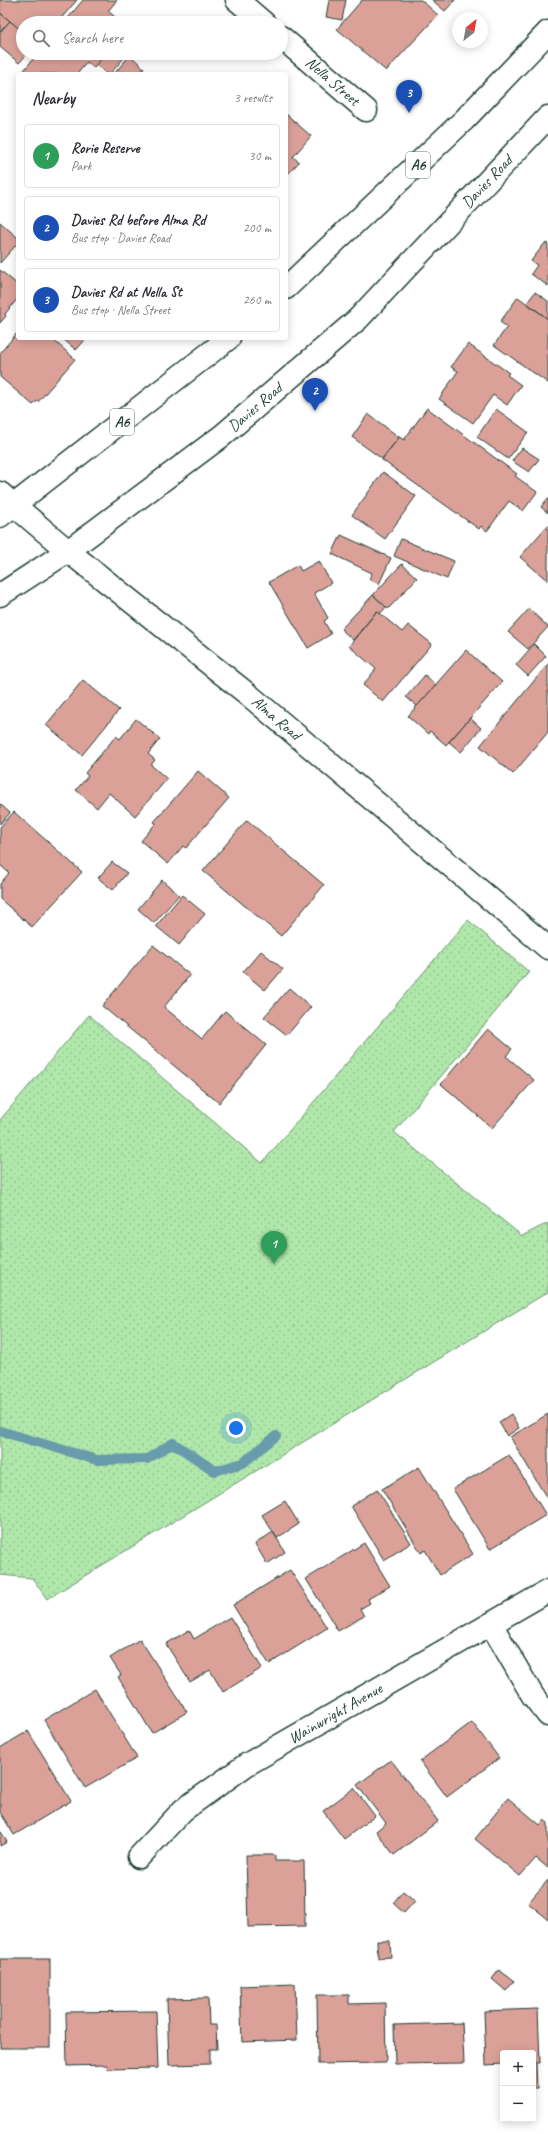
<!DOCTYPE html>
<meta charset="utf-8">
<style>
body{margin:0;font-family:Caveat,sans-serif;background:#f7f7f7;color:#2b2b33}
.controls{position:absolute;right:12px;bottom:12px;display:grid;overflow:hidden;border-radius:4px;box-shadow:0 2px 10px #0003}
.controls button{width:36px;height:36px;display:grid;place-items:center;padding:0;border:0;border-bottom:1px solid #e1e1e2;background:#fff;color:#2b2b33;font:20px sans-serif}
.compass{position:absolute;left:452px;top:12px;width:36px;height:36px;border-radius:50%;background:#fff;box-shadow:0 2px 10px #0003;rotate:31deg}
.you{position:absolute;left:236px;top:1428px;width:14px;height:14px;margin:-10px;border:3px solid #fff;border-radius:50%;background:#1a73e8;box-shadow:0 0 0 6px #1a73e833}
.badge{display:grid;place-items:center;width:26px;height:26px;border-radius:50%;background:#1f6fb2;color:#fff;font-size:13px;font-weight:700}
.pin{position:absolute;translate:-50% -33px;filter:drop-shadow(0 1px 2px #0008)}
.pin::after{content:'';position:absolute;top:21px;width:14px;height:12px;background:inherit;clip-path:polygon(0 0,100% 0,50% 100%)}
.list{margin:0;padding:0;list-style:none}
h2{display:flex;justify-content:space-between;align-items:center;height:52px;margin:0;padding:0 16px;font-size:17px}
h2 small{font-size:13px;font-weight:400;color:#7c7c81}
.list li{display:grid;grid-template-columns:26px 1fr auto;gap:12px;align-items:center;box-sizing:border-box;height:64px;margin:0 8px 8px;padding:0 8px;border:1px solid #e1e1e2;border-radius:4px}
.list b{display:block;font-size:15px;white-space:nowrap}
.list p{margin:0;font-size:13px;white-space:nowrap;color:#7c7c81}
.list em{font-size:13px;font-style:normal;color:#7c7c81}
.icon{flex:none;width:22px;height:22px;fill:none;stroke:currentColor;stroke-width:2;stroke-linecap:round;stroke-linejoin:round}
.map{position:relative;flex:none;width:548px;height:2134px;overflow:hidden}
.search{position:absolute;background:#fff;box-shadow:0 2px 10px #0003;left:16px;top:16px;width:272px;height:44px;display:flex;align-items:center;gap:10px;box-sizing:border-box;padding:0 14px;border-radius:22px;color:#7c7c81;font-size:15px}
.panel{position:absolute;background:#fff;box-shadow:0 2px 10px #0003;left:16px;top:72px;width:272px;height:268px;border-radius:4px}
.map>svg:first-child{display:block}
</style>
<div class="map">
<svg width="548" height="2134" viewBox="0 0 548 2134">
<defs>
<pattern id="park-dots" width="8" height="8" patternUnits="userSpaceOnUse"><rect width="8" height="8" fill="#b0e7aa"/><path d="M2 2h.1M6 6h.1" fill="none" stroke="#97c793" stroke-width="1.8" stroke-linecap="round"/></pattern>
</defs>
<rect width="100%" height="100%" fill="#fff"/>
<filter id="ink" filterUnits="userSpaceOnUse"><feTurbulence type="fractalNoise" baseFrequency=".025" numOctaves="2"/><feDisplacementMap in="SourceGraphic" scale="8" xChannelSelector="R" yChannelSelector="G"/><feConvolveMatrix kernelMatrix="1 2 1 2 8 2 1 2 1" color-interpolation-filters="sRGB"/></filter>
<g filter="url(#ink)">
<polygon fill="url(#park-dots)" stroke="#68926f" points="468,920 529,972 394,1132 522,1236 548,1223 548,1292 47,1599 32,1578 0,1575 0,1120 89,1015 262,1163"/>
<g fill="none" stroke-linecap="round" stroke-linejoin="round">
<polyline stroke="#689bab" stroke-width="10" points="0,1431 97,1460 147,1459 173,1443 215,1471 243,1463 276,1436"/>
</g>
<g fill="#dba199" stroke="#1f3d34">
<polygon points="0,0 77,0 57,23 23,23 23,32 0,13"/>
<polygon points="83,0 117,0 108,11 122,23 64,23"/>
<polygon points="329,0 346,0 342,20 326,17"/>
<polygon points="362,0 421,0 438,15 386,71 337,29"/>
<polygon points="432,0 455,0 445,11"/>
<polygon points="0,13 10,21 0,32"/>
<polygon points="10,21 23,32 23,53 28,53 19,63 0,47 0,32"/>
<polygon points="38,53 108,53 94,68 87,62 77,74 21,74"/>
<polygon points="106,53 107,54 128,53 110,74 107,74 96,65"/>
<polygon points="130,55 144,68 139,74 114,74"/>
<polygon points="286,114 311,136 293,157 299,162 286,176"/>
<polygon points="0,222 18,238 18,243 0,263"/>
<polygon points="545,243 548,244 548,286 531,274 537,265 531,261"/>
<polygon points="0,270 18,285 18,298 5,314 6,316 0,323"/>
<polygon points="535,292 548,301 548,319 527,303"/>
<polygon points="518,297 548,319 548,383 494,345 507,327 500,322"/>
<polygon points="18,332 18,338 51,338 75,359 38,402 37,401 33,405 0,377 0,353"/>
<polygon points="62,338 83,338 85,340 76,350"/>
<polygon points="468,344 509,373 507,375 521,385 507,405 493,395 473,423 439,399 458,371 451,367"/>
<polygon points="427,408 517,474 515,476 537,492 523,511 509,501 487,531 481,526 479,529 382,460 399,437 404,440"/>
<polygon points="496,409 528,432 508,459 477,437"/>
<polygon points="368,414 399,437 382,459 352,437"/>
<polygon points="522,448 539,459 529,472 512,461"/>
<polygon points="383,472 416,496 385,539 352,515"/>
<polygon points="548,498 548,513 541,507"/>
<polygon points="548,525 548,581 520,557"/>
<polygon points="341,535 391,558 379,584 369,579 372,573 332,554"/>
<polygon points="401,539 454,561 447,579 394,556"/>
<polygon points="319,561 331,583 314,593 328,618 324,621 331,634 308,648 269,582 298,565 301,571"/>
<polygon points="402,564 417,578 388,609 373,595"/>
<polygon points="373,595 386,607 380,614 377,611 353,640 341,629"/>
<polygon points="529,609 548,627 528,649 508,632"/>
<polygon points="377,611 402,632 408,625 432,644 383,702 363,685 376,669 349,646"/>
<polygon points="534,644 546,656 528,676 516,665"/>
<polygon points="466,650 502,682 446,745 430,731 428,734 408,716"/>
<polygon points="548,664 548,732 513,774 480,746"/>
<polygon points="425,675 436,685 417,706 406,697"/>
<polygon points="83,680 119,710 82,755 46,725"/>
<polygon points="470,718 481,728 461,752 449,742"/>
<polygon points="136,719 160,739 148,754 155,760 151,765 167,779 135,816 109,793 97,808 76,790 88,776 85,773 116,736 120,739"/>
<polygon points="198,771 229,798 186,848 183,846 168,864 141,841 156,823 154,822"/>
<polygon points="0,804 10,813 0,824"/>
<polygon points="14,812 82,872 32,927 0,899 0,884 9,873 0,865 0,827"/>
<polygon points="247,820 324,885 281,936 203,871"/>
<polygon points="112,862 127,873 113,890 98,878"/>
<polygon points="162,880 179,895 154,923 138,909"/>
<polygon points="182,895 205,914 179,945 156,926"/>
<polygon points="153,945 190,975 164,1007 202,1039 225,1011 266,1045 219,1103 102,1006"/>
<polygon points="261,951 283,969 265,990 243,972"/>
<polygon points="289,988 311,1007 287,1035 264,1017"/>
<polygon points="488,1029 512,1049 506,1056 534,1080 492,1128 441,1084"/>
<polygon points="511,1414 519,1428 507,1436 499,1422"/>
<polygon points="548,1414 548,1500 510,1437"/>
<polygon points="509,1455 546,1515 490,1549 453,1489"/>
<polygon points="419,1467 473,1554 440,1575 425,1550 421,1553 382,1489"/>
<polygon points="377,1489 411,1543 384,1560 351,1506"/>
<polygon points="285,1501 299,1524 277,1538 262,1515"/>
<polygon points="273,1532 285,1552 267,1564 255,1544"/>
<polygon points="364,1543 390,1586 368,1599 370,1603 360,1609 364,1616 338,1631 306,1579"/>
<polygon points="290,1570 327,1628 269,1664 233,1605"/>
<polygon points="230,1617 262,1668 223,1692 210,1670 190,1682 166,1644 189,1630 194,1639"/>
<polygon points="140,1639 187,1712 152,1733 118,1677 121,1675 110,1658"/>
<polygon points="95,1689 137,1758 85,1788 44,1720"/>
<polygon points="472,1722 499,1758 447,1797 420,1761"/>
<polygon points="28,1731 71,1801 14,1835 0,1812 0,1748"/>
<polygon points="391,1760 438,1821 394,1855 376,1831 386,1823 357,1785"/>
<polygon points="354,1788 375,1816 344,1839 323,1811"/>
<polygon points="508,1798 540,1825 544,1820 548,1823 548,1868 536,1858 520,1876 475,1839"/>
<polygon points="0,1830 7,1842 0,1846"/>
<polygon points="246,1855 275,1855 275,1861 304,1861 305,1926 248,1927"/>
<polygon points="548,1880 548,1919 528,1903"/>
<polygon points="403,1891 415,1901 404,1913 393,1903"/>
<polygon points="377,1941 390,1941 391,1957 378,1958"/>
<rect x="0" y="1959" width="50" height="89"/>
<polygon points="499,1970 514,1981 506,1991 492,1979"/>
<polygon points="295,1984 297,2040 242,2042 240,1986"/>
<polygon points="317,1995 349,1995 349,2004 385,2003 386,2063 318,2064"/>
<polygon points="208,1998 209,2025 216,2025 217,2049 210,2049 210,2064 169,2065 167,1999"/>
<polygon points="538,2009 540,2063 536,2063 537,2089 533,2089 533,2053 503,2053 503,2064 486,2065 484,2011"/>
<polygon points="156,2011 158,2068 108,2069 107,2065 67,2066 66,2012"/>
<polygon points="462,2023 464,2063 395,2064 394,2025"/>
</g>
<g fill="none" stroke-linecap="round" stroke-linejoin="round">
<g stroke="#1f3d34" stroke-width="25">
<g id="street">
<polyline points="237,0 264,23"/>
<path id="s1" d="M281,37L366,110"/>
<path id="s2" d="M68,551L250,696L548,948"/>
<polyline points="491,1624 533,1696 548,1715"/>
<path id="s3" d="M139,1857L183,1810L246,1765L548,1591"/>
</g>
</g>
<g stroke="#1f3d34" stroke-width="25">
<polyline id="secondary" points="0,493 15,506"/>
</g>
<g stroke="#1f3d34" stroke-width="25">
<g id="highway">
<polyline points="286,288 464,120 548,32"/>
<polyline points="15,506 68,551"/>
<polyline points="0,516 229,338"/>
<path id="s4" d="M0,595L68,551L223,435L358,319L548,117"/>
</g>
</g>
<use href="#street" stroke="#fff" stroke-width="22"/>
<use href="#secondary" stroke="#fff" stroke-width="22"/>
<use href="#highway" stroke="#fff" stroke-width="22"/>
</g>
</g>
<g text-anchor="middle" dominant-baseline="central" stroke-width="3" stroke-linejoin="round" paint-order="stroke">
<g fill="#fff" stroke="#627771" stroke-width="1">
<rect x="406" y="152" width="24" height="26" rx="3"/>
<rect x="110" y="409" width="24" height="26" rx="3"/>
</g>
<g font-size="15" font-weight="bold" fill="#1f3d34">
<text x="418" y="165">A6</text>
<text x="122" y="422">A6</text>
</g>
<g font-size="16" fill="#1f3d34" stroke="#fff">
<text stroke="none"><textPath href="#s1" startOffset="68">Nella Street</textPath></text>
<text stroke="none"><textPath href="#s4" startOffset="641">Davies Road</textPath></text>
<text stroke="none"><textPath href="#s4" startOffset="317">Davies Road</textPath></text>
<text stroke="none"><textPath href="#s2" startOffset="267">Alma Road</textPath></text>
<text stroke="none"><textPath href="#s3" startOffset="245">Wainwright Avenue</textPath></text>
</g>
</g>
</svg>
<div class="controls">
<button>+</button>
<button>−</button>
</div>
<svg class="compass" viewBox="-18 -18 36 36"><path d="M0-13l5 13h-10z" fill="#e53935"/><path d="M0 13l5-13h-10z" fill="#7c7c81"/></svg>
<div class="you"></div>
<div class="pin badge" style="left:274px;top:1264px;background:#2e9e5b">1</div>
<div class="pin badge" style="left:315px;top:411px;background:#1a4fb4">2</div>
<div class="pin badge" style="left:409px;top:113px;background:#1a4fb4">3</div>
<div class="search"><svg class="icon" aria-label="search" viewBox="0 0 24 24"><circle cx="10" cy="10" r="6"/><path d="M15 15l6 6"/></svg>Search here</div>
<section class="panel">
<h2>Nearby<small>3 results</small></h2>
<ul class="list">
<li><span class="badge" style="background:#2e9e5b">1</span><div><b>Rorie Reserve</b><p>Park</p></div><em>30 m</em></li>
<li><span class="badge" style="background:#1a4fb4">2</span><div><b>Davies Rd before Alma Rd</b><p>Bus stop · Davies Road</p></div><em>200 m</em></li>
<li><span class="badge" style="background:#1a4fb4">3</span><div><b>Davies Rd at Nella St</b><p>Bus stop · Nella Street</p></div><em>260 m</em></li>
</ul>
</section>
</div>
